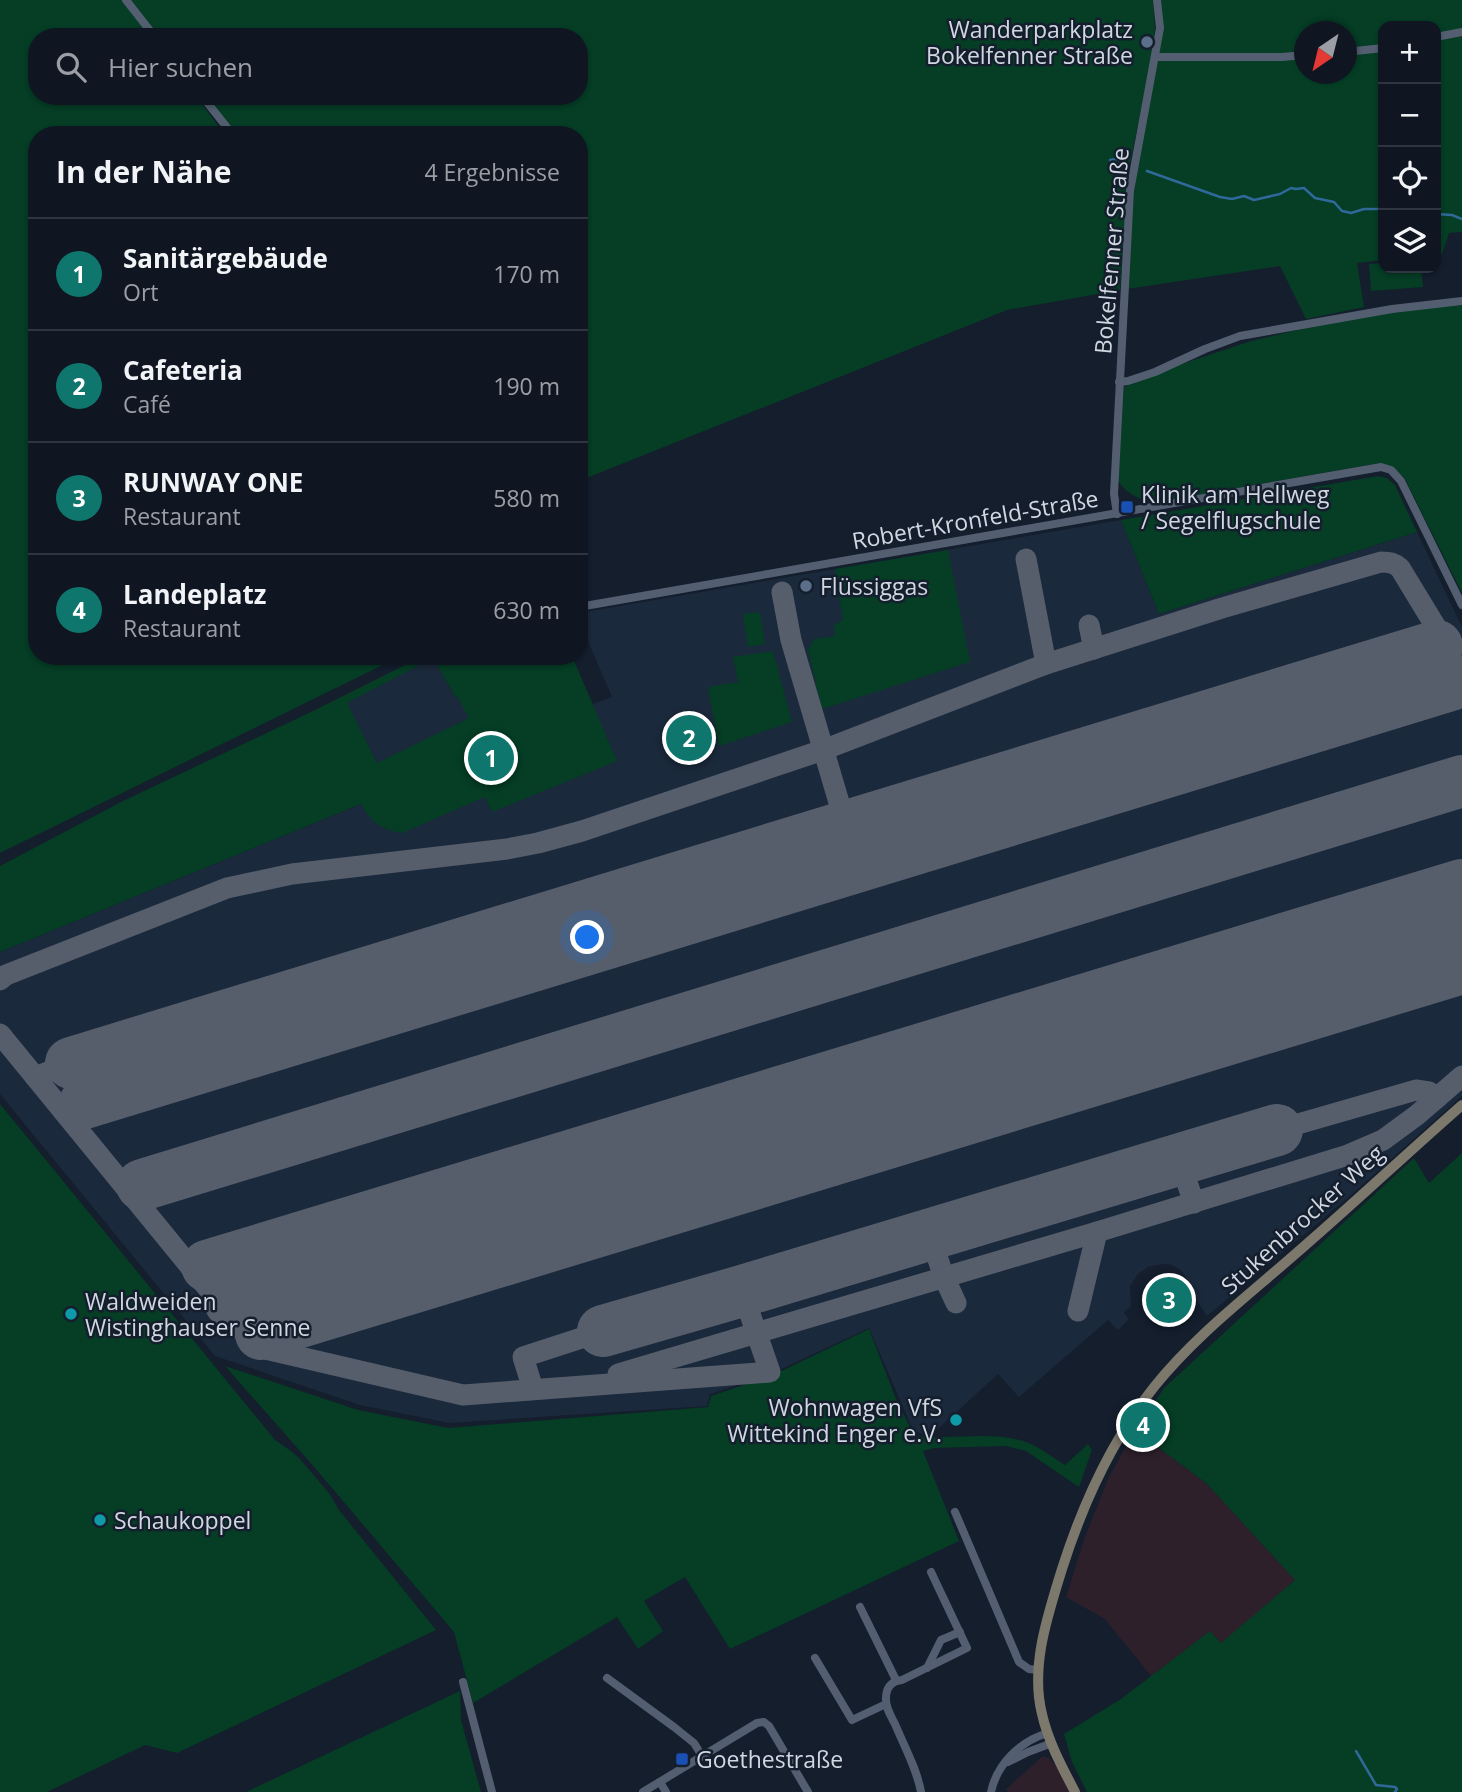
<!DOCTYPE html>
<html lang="de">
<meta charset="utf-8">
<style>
body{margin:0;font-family:"Open Sans",sans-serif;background:#181f2a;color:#f1f3f6}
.controls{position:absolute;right:21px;top:21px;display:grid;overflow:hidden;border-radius:14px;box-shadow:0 2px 5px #0004}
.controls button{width:63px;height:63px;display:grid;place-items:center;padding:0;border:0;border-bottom:2px solid #2f3540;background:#0f1622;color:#f1f3f6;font:35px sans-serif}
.compass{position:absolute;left:1294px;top:21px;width:63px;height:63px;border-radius:50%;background:#0f1622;box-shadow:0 2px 5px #0004;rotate:215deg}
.you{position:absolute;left:588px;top:938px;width:24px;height:24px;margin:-18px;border:5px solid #fff;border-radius:50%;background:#1a73e8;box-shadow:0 0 0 10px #1a73e833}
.badge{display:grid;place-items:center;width:46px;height:46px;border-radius:50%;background:#0f766e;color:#fff;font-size:23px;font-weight:700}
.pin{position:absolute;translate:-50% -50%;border:4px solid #fff;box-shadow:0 2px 7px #0006}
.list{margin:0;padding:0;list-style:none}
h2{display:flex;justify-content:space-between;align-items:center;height:91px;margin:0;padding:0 28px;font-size:30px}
h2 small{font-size:23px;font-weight:400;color:#9b9fa5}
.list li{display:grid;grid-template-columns:46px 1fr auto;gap:21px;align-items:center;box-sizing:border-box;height:112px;padding:0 28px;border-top:2px solid #2f3540}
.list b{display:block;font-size:26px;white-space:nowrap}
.list p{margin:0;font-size:23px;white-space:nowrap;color:#9b9fa5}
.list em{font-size:23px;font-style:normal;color:#9b9fa5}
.icon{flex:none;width:38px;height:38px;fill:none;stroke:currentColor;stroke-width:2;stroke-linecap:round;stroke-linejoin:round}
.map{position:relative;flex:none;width:1462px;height:1792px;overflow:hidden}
.search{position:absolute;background:#0f1622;box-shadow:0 2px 5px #0004;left:28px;top:28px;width:560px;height:77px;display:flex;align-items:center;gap:18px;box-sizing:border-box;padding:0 24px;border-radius:28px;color:#9b9fa5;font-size:26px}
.panel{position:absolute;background:#0f1622;box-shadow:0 2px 5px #0004;left:28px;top:126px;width:560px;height:539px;border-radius:28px}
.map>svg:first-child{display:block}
</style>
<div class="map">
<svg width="1462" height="1792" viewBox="0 0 1462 1792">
<rect width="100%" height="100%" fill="#141e2d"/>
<polygon fill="#1b293c" points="1121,520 1159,614 1417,532 1462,627 1462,1096 1351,1195 1207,1316 1200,1306 1184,1274 1179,1269 1172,1265 1164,1264 1148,1267 1138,1274 1130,1286 1131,1306 1124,1313 1129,1319 1118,1330 1108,1320 1019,1397 998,1374 929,1437 913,1430 869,1328 771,1374 710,1394 707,1406 449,1423 360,1405 215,1356 0,1094 0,952 361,804 377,763 346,703 433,657 454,695 458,698 577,669 593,704 612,697 579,620 579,613"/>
<g fill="#2e202b">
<polygon points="1136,1431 1206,1483 1295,1580 1221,1644 1210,1631 1151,1676 1105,1619 1066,1597 1085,1537 1108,1479 1125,1448"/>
<polygon points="1043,1756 1049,1758 1058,1768 1069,1792 1008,1792 1006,1789"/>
</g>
<g fill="#053d25" fill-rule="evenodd">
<polygon points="0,0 122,0 150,37 37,37 37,96 196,96 225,135 37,135 37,656 401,656 0,853"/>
<polygon points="131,0 1153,0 1155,28 1151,60 1129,168 1120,290 1007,310 579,481 579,135 237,135 207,96 579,96 579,37 160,37"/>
<path d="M1161,0H1462V232L1449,233L1442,254L1436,255V26H1383V260L1357,263L1364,307L1306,319L1280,266L1127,289L1134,194L1141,142L1163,27ZM1304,32H1346V74H1304Z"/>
<polygon points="1383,263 1383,268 1421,268 1423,287 1371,291 1369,264"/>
<path d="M1462,305V593L1404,477L1389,466L1379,463L1158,502C1143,502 1125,494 1118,480L1124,387L1173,367L1251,341L1314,326L1393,311Z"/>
<polygon points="1378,476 1387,478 1395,485 1417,532 1159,614 1121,520"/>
<polygon points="948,550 970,662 822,709 808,649 814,639 835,636 834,624 843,621 835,569"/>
<polygon points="760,612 765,644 748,647 743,614"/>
<polygon points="773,651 792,722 719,746 708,687 738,682 733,657"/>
<path d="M423,656H572L617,761L492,812L485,797L402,833C380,829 372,823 361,804L0,952V866L123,801L313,711ZM433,658L454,695L458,698L469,718L377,763L347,703Z"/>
<polygon points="0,1104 275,1440 291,1451 299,1458 329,1493 339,1510 436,1630 177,1753 145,1745 47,1792 0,1792"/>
<polygon points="1462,1153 1462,1792 1087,1792 1072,1762 1064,1734 1121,1699 1210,1631 1221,1643 1295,1580 1206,1483 1136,1431 1164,1388 1414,1158 1429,1183"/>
<path d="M869,1329L896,1399L912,1431L909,1435C947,1442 986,1430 1023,1441C1037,1445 1052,1457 1065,1465L1088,1444L1092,1450L1079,1487L1026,1451L1006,1446L934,1448L923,1451L959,1541L730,1649L685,1577L644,1601L663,1631L638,1649L617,1617L473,1703L454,1632L315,1468L225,1366L358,1410L448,1428L708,1407L711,1396L771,1376Z"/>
<polygon points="460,1691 461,1720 481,1792 246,1792"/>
</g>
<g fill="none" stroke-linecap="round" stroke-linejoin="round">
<g stroke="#2f699a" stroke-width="2.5">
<polyline points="1110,160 1117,159 1123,163"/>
<polyline points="1147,171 1220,197 1232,199 1244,196 1254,200 1280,194 1291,188 1296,189 1304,188 1315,198 1334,202 1342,211 1347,212 1351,213 1364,209 1383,209"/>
<polyline points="1436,214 1452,215 1462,219"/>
<polyline points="1356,1751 1376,1785 1395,1787 1397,1789 1395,1792"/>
</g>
<g stroke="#565e6c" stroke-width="21">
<polyline points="1026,559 1046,664"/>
<polyline points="782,592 791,640 846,826"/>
<polyline points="1089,625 1094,649"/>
<polyline points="1147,734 1160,774"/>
<polyline points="361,975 375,1015"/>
<path d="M0,980L6,975L227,888L292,874L507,849L538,843L582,831L823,750L1046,664L1222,608L1381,562C1390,562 1394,563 1400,568L1442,637L1462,682"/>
<polyline points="0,1034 251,1341 261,1348 463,1395 770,1372 742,1291"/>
<polyline points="35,1077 71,1063"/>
<polyline points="63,1111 85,1103"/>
<polyline points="1277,1130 1416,1090 1429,1092 1437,1098"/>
<polyline points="1179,1159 1194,1203"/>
<polyline points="440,1195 467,1271"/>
<polyline points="929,1233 944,1277 956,1303"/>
<polyline points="1078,1311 1097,1232"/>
<polyline points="618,1374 1097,1232 1348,1155 1383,1140 1417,1115 1462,1076"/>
<polyline points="533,1389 523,1357 603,1331"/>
</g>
<g stroke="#565e6c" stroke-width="52">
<polyline points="71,1063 1437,646"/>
<polyline points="85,1103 1451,685"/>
<polyline points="142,1185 1462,781"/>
<polyline points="207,1266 1462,885"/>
<polyline points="230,1302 1462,928"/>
<polyline points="603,1331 742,1291 1277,1130"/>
<polyline points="261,1334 1462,968"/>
</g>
<g stroke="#535f71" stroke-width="8">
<polyline points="126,0 155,37"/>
<polyline points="1436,37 1462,32"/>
<polyline points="1346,52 1383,48"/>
<polyline points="1155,57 1282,57 1304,55"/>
<polyline points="202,96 233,135"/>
<polyline points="1119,382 1128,381 1155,372 1205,349 1240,336 1392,309 1462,301"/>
<polyline points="1117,514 1114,494 1130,191 1160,28 1157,0"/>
<polyline points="579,607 1381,467 1391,470 1401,481 1462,605"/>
<polyline points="955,1512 1019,1662 1029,1669 1039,1670"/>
<polyline points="860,1607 896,1680"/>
<polyline points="815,1658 852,1720 886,1704"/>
<polyline points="927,1668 941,1640 960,1632"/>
<polyline points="607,1678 674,1727 694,1743 702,1756"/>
<polyline points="463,1682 492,1792"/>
<polyline points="1008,1762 1028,1752 1052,1743"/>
<polyline points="660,1782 666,1792"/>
<polyline points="643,1792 757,1723 764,1722 769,1726 808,1792"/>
<path d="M921,1792C917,1769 904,1746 895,1724C891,1716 885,1707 886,1698C886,1687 892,1681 902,1680L967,1648L931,1572"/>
<path d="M991,1792C997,1764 1020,1741 1048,1733"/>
</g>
<path stroke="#7d786c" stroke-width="10" d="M1075,1792C1062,1767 1048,1741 1042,1714C1030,1666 1048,1615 1062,1569C1083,1503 1111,1441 1154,1387C1194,1337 1245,1298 1293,1256C1350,1207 1405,1155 1462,1105"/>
</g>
<g fill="#5c6f8a" stroke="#141e2d" stroke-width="2.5">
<circle cx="1147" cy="42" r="7"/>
<circle cx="806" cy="586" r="7"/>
</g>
<g fill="#1a4fb4" stroke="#141e2d" stroke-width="2.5">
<rect x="1120" y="500" width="14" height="14" rx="3.5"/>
<rect x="675" y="1752" width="14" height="14" rx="3.5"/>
</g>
<g fill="#0f9aa8" stroke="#141e2d" stroke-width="2.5">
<circle cx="71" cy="1314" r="7"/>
<circle cx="956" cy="1420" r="7"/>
<circle cx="100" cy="1520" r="7"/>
</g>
<g text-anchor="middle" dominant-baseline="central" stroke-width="5" stroke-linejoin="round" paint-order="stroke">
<g font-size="23" fill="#d0d7e1" stroke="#141e2d" text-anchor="start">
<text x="1133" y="29" text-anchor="end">Wanderparkplatz<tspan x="1133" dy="26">Bokelfenner Straße</tspan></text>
<text x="1141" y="494">Klinik am Hellweg<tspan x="1141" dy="26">/ Segelflugschule</tspan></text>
<text x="820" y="586">Flüssiggas</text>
<text x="85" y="1301">Waldweiden<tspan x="85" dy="26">Wistinghauser Senne</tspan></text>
<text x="942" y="1407" text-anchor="end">Wohnwagen VfS<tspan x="942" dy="26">Wittekind Enger e.V.</tspan></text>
<text x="114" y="1520">Schaukoppel</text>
<text x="696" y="1759">Goethestraße</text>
</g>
<g font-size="23" fill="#d0d7e1" stroke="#141e2d">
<text transform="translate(1111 251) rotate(-85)">Bokelfenner Straße</text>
<text transform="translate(975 519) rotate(-10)">Robert-Kronfeld-Straße</text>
<text transform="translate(1302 1219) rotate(-42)">Stukenbrocker Weg</text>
</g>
</g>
</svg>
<div class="controls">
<button>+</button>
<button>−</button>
<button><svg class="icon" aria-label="locate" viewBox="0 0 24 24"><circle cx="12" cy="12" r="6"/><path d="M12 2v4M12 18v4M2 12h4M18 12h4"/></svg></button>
<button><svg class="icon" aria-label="layers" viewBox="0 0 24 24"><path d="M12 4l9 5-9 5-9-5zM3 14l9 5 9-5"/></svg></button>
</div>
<svg class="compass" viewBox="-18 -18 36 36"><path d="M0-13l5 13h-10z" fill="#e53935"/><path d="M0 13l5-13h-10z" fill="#9b9fa5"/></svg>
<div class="you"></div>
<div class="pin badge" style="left:491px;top:758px">1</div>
<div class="pin badge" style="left:689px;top:738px">2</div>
<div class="pin badge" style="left:1169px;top:1300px">3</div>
<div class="pin badge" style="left:1143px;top:1425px">4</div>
<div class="search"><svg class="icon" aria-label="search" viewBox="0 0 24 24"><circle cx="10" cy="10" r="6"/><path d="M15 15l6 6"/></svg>Hier suchen</div>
<section class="panel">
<h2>In der Nähe<small>4 Ergebnisse</small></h2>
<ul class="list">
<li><span class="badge">1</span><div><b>Sanitärgebäude</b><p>Ort</p></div><em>170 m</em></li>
<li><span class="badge">2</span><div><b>Cafeteria</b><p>Café</p></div><em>190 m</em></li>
<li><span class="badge">3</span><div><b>RUNWAY ONE</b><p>Restaurant</p></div><em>580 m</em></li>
<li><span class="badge">4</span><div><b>Landeplatz</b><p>Restaurant</p></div><em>630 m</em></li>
</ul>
</section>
</div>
